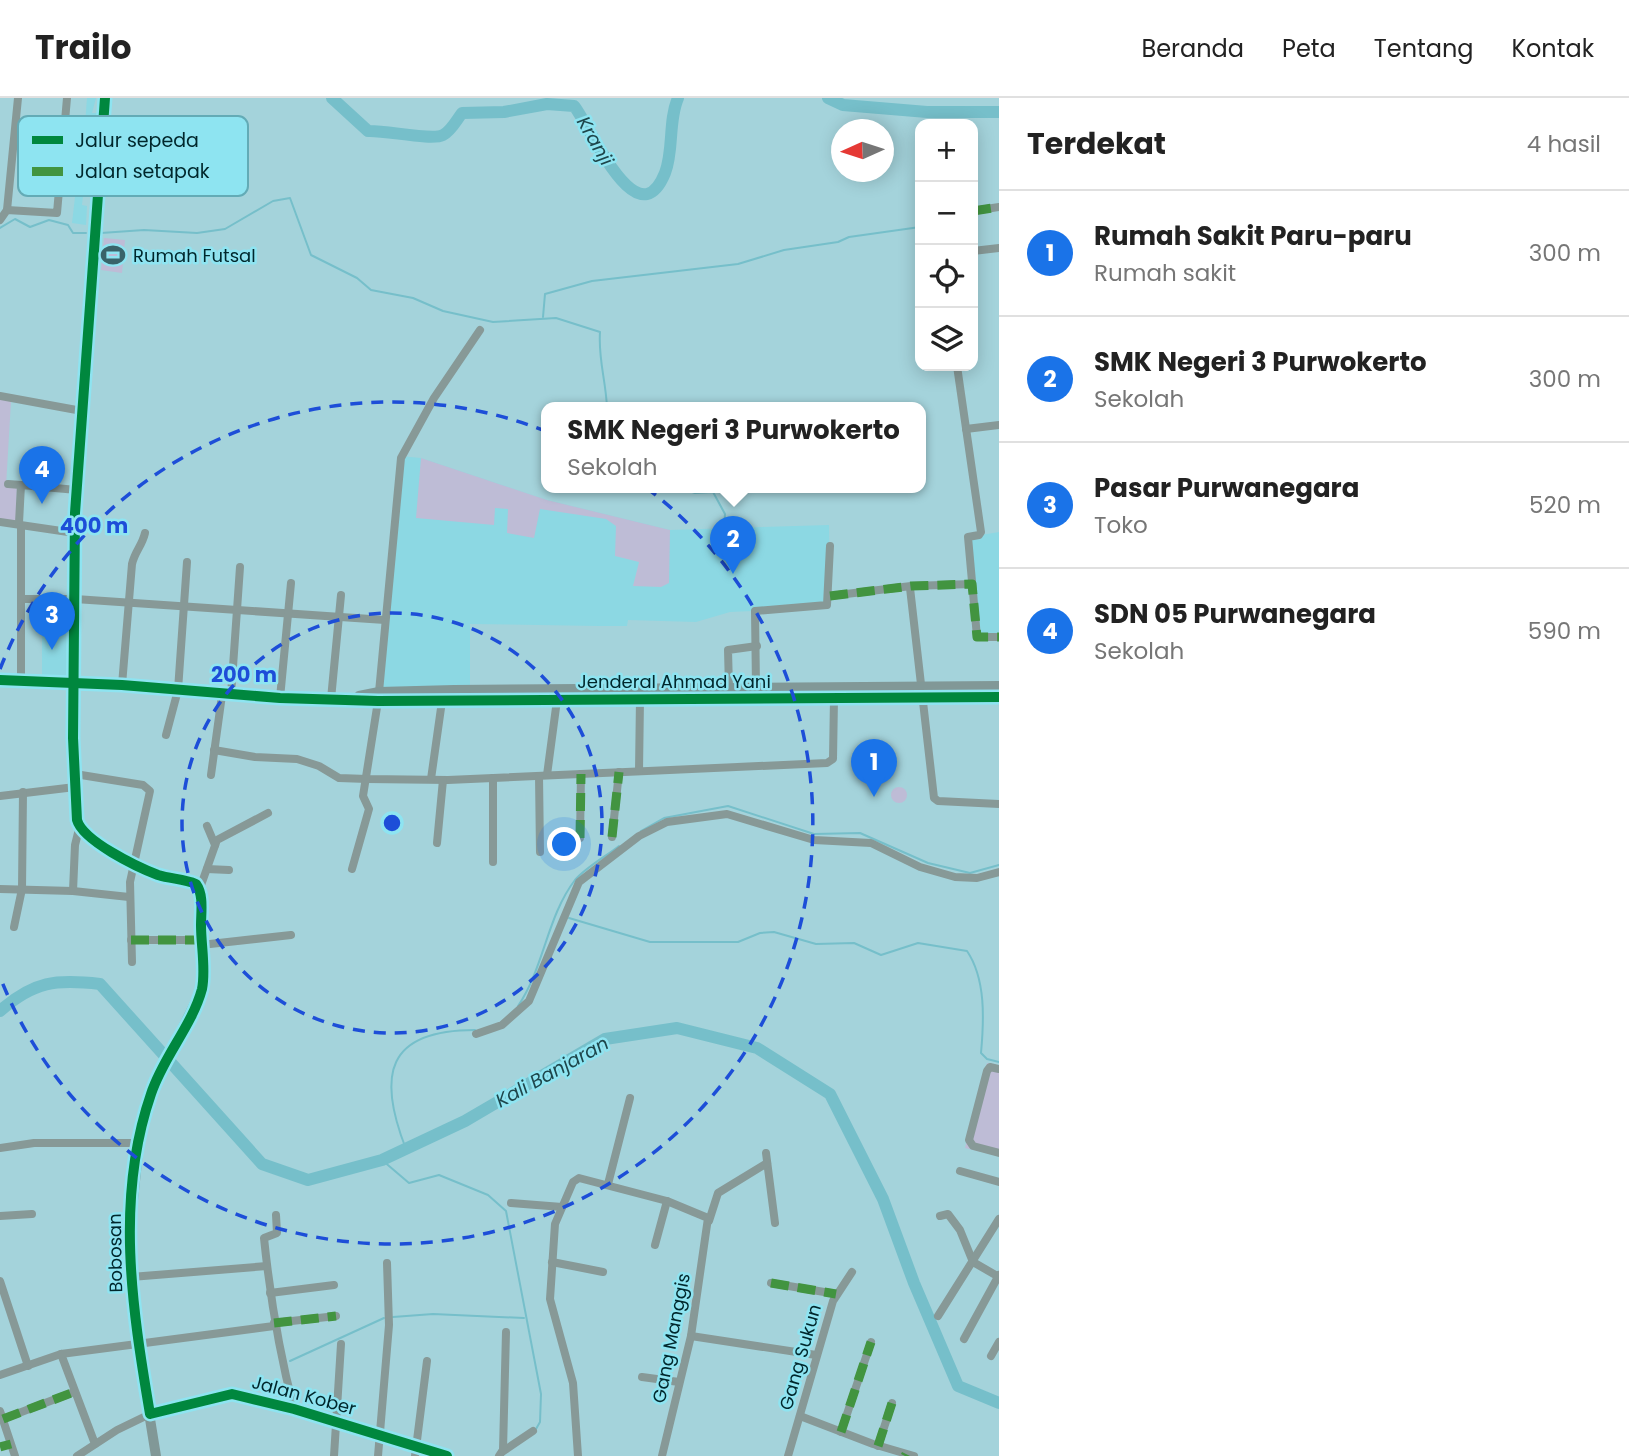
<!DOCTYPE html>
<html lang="id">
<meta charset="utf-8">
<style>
body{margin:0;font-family:Poppins,sans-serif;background:#f6f6f6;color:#222}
.controls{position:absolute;right:21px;top:21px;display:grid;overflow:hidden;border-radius:14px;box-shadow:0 4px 18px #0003}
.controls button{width:63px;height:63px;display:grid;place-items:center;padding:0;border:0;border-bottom:2px solid #e0e0e0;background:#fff;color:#222;font:35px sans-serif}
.compass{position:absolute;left:831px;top:21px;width:63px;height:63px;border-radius:50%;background:#fff;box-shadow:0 4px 18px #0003;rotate:267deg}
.you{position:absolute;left:565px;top:747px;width:24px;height:24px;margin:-18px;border:5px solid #fff;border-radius:50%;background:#1a73e8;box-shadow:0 0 0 10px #1a73e833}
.badge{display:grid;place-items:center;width:46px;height:46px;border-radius:50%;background:#1a73e8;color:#fff;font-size:23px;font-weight:700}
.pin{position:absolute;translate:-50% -58px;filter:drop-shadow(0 2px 4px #0008)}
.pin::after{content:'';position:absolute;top:37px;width:24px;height:21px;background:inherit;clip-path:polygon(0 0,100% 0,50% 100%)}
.popup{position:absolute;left:541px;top:304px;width:385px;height:91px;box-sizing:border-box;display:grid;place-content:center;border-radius:14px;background:#fff;filter:drop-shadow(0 2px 5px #0005);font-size:23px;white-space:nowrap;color:#767676}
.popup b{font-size:26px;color:#222}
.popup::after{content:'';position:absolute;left:50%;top:100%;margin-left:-14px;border:14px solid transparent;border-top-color:#fff}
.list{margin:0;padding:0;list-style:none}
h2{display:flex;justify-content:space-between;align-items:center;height:91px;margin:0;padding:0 28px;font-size:30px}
h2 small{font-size:23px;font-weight:400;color:#767676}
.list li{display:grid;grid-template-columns:46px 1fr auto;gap:21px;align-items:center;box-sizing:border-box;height:126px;padding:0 28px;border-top:2px solid #e0e0e0}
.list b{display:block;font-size:26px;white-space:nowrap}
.list p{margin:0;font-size:23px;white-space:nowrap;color:#767676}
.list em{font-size:23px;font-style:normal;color:#767676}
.icon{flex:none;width:38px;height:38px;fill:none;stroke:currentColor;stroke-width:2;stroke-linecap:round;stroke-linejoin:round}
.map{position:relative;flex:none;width:999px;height:1358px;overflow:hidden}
header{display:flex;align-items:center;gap:42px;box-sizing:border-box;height:98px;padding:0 35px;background:#fff;border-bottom:2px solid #e0e0e0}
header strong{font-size:33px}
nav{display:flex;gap:38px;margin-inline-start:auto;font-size:24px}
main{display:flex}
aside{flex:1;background:#fff}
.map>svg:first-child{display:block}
</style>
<header>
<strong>Trailo</strong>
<nav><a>Beranda</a><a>Peta</a><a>Tentang</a><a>Kontak</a></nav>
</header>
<main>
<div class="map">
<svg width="999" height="1358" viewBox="0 0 999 1358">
<rect width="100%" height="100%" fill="#a4d3db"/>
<g fill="#8cd8e3">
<polygon points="87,0 96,0 92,15 98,15 97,25 91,25 87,65 93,66 91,80 85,80 82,107 87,108 86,127 72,125 75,99 69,98 70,89 78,89 82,51 74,49 74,38 84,39"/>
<polygon points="107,32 128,33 127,38 131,39 130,49 135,49 136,70 104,71"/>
<polygon points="400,358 421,360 547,402 670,432 829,427 830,503 804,511 730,514 696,524 628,522 627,528 599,528 470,526 470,592 379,594"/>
<polygon points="999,434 999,538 980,538 969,439"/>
<polygon points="75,501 73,585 42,583 42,502"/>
</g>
<g fill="#bebcd6">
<polygon points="104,140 125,142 122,175 101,172"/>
<polygon points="0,301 11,303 6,388 17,389 16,423 0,423"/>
<polygon points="421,360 547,402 670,432 669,485 661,489 633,488 639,464 615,458 616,428 606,421 540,411 534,440 507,435 508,411 495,410 494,427 416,420"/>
<circle cx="899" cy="697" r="8"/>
<polygon points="987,965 999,968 999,1058 965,1050"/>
</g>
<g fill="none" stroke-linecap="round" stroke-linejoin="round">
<g stroke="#76bfca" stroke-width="2">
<polyline points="0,130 15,121 30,129 49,122 68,127 73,135 86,135"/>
<path d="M101,135L144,132L197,135L225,131L273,103L290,100L311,157L357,180L371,192L413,200L443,213L493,224L556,220L600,234C598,261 606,283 607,310"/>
<polyline points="543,219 545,196 592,183 738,166 784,152 838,144 849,139 920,129"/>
<polyline points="681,390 695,395 713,394 725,416 724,429"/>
<polyline points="641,733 664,720 728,708 814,736 860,735 928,765 970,775 999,767"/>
<path d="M569,820L650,844H738L760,835L774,834L816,846L854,845L881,857L918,845L967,853C986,881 984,922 981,955L987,961L999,964"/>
<path d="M518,908C544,870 547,818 575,782C586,769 605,759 619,748"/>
<path d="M406,1051C377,977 386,932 475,932"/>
<polyline points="382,1062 409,1085 439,1077 488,1097 506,1113 541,1296 540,1324 536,1331"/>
<polyline points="393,1219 433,1216 524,1220"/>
<polyline points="290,1263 384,1220"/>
</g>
<g stroke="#76bfca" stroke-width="12">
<path d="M332,0L368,33C385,32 432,43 443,37C451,33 456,23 462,15L504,14L547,6L574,8C589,25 637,144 665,75C674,52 668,23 678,0"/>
<polyline points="828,0 843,7 927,14 999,14"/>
<path d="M0,913C34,883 56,881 100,886L262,1066L308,1082L382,1062L465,1023L605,941L677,930L757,950L830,996L883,1101L914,1185L958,1288L999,1305"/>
</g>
<g stroke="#879997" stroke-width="8">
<polyline points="7,112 18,0"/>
<polyline points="973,113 999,109"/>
<polyline points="0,122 7,112 57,115 67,0"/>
<polyline points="973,153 999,150"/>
<polyline points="957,268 981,434 979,437 968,439 977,539 999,539"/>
<polyline points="0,298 82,313"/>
<polyline points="966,331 999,327"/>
<polyline points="8,386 21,387"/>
<polyline points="0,424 75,435"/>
<polyline points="19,425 21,387 77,392"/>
<polyline points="910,490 934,700 938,703 999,706"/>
<polyline points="830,498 911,488 972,486"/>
<polyline points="21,501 75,501 385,522"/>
<polyline points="21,583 21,429"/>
<path d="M122,587L132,466C135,453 142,448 145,435"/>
<polyline points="756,589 755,513 827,507 830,448"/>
<polyline points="729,590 728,552 757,548"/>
<polyline points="379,594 401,360 434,300 480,232"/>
<polyline points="231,597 240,469"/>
<polyline points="280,600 291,485"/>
<polyline points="331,601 341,497"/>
<polyline points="166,637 178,592 187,464"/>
<polyline points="214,652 255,659 297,661 319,668 339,680 367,681 448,682 827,665 833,661 834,600"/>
<polyline points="639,673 640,601"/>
<polyline points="75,676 143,687 150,693 130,784 132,864"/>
<polyline points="211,677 222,597"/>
<polyline points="547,677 557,602"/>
<polyline points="539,678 540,754"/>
<polyline points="493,680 493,764"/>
<polyline points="431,681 442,603"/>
<polyline points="0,698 75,689"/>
<polyline points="207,728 215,747"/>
<polyline points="612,739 619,674"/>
<polyline points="580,740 581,676"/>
<polyline points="437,745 443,682"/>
<polyline points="207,771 229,772"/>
<polyline points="352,771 369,711 363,698 378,603"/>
<polyline points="200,790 217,742 268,715"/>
<polyline points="0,791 73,793 129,799"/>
<polyline points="73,793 75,747 79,731"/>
<polyline points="14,829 22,791 23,694"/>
<polyline points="131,842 201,842"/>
<polyline points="201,847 291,837"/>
<polyline points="476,936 502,927 529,903 579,784 639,738 667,724 727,716 814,742 871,745 920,769 955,779 977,780 999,774"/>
<polyline points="999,971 990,969 987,973 969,1042 973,1048 999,1055"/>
<polyline points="0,1050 34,1045 139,1045"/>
<polyline points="766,1055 775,1125"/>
<polyline points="960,1073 999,1084"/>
<polyline points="608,1086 630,1000"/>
<polyline points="511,1105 562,1109"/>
<path d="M276,1117L277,1135L264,1140C270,1198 279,1254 294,1311"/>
<polyline points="0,1118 32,1116"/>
<polyline points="940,1118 948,1116 960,1132 973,1164 999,1179"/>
<polyline points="709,1123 718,1095 767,1065"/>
<polyline points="655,1147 667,1103"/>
<polyline points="552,1164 603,1174"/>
<polyline points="131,1179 267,1168"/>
<polyline points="0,1183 28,1268"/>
<polyline points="771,1185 836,1196"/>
<polyline points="270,1195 334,1187"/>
<polyline points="938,1218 999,1121"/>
<polyline points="274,1225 336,1218"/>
<polyline points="691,1238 816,1257"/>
<polyline points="964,1241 999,1177"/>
<polyline points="61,1256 95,1346"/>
<polyline points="991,1258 999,1244"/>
<polyline points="0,1277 61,1256 274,1228"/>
<polyline points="642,1279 679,1284"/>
<polyline points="0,1313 15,1358"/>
<polyline points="800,1318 873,1346 914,1358"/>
<polyline points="3,1321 74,1294"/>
<polyline points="841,1334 871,1244"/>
<polyline points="878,1348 892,1305"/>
<polyline points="502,1354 533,1333"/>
<polyline points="77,1358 117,1332 150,1316"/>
<polyline points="334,1358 341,1246"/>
<polyline points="378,1358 389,1227 387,1165"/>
<polyline points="415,1358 427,1263"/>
<polyline points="499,1358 503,1352 506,1234"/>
<polyline points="578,1358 573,1285 550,1201 555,1126 573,1084 579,1080 667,1103 708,1120 691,1238 662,1358"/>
<polyline points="788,1358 833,1203 852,1174"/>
</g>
<g stroke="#819897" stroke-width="10">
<path d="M105,0L75,415L73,640L77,722C83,743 137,769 158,777C171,781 184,781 196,786L201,798L202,891L151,994L139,1045L129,1140L134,1222L156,1358"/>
<polyline points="0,582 122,587 280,600 378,603 999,599"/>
<polyline points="359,598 379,594 454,592 999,588"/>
<polyline points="150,1316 232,1296 294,1311 447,1358"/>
</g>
<g stroke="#429440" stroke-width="9" stroke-dasharray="18 9" stroke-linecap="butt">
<polyline points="973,113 999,109"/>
<polyline points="830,498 911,488 972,486 977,539 999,539"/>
<polyline points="612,739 619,674"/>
<polyline points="580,740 581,676"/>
<polyline points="131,842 201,842"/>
<polyline points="771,1185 836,1196"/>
<polyline points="274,1225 336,1218"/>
<polyline points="3,1321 74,1294"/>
<polyline points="841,1334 871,1244"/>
<polyline points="878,1348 892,1305"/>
<polyline points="0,1349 11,1346"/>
<polyline points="905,1358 906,1356"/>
</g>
<g stroke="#8ee4f1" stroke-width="15">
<g id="cycleway">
<path d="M105,0L75,415L73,640L77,722C83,743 137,769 158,777C171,781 184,781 196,786C204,797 201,814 201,827C201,848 206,871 202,891C192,928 163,959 151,996C115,1100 132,1210 150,1316L232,1296L294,1311L447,1358"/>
<polyline points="0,582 122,587 280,600 378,603 999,599"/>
</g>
</g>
<use href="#cycleway" stroke="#00873e" stroke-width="10"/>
</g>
<g fill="none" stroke="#1d4ed8" stroke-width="3.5" stroke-dasharray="12 9">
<circle cx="392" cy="725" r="210"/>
<path d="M0 571A421 421 0 1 1 0 879"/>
</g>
<defs>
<g id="stadium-bare" transform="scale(1.89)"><path d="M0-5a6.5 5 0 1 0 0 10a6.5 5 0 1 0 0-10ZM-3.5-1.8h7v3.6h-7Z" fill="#396369" stroke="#8ee4f1" stroke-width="2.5" paint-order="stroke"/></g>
</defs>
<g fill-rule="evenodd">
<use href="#stadium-bare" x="113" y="157"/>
</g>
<g text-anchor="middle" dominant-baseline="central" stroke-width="5" stroke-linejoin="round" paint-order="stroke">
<g font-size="18" fill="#00272c" stroke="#8ee4f1" text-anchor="start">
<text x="133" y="157">Rumah Futsal</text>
</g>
<g font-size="18" fill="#00272c" stroke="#8ee4f1">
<text x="674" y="583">Jenderal Ahmad Yani</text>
<text transform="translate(115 1155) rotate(-91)">Bobosan</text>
<text transform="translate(671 1240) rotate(-79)">Gang Manggis</text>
<text transform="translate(800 1259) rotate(-74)">Gang Sukun</text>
<text transform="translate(304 1297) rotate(15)">Jalan Kober</text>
</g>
<g font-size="19" font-style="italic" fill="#1e464b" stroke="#8ee4f1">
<text transform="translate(595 43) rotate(60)">Kranji</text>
<text transform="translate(552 974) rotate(-29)">Kali Banjaran</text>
</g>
</g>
<rect x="18" y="18" width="230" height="80" rx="10" fill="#8ee4f1" stroke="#63abb6" stroke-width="2"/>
<rect x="32" y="38" width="31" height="8" fill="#00873e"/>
<rect x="32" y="69" width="31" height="9" fill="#429440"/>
<g font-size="19" fill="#00272c">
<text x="75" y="49">Jalur sepeda</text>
<text x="75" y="80">Jalan setapak</text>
</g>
<circle cx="392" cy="725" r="10" fill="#1d4ed8" stroke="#8ee4f1" stroke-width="3.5"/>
<g font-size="21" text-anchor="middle" font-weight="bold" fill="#1d4ed8" stroke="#8ee4f1" stroke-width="5" stroke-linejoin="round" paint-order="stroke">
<text x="94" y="435">400 m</text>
<text x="244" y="584">200 m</text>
</g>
</svg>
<div class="controls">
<button>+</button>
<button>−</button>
<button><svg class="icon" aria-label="locate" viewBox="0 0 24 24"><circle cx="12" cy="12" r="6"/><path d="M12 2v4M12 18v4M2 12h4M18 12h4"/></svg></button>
<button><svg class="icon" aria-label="layers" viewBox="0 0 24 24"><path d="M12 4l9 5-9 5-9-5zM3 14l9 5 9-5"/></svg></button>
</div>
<svg class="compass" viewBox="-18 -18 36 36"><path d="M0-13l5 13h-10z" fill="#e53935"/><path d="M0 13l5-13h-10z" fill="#767676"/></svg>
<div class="you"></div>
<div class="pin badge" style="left:874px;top:699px">1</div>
<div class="pin badge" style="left:733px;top:476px">2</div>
<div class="popup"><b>SMK Negeri 3 Purwokerto</b>Sekolah</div>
<div class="pin badge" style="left:52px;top:552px">3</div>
<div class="pin badge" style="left:42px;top:406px">4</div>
</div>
<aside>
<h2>Terdekat<small>4 hasil</small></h2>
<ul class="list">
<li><span class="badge">1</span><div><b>Rumah Sakit Paru-paru</b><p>Rumah sakit</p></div><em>300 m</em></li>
<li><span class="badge">2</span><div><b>SMK Negeri 3 Purwokerto</b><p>Sekolah</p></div><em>300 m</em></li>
<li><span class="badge">3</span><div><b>Pasar Purwanegara</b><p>Toko</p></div><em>520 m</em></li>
<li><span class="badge">4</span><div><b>SDN 05 Purwanegara</b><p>Sekolah</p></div><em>590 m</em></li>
</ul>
</aside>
</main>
